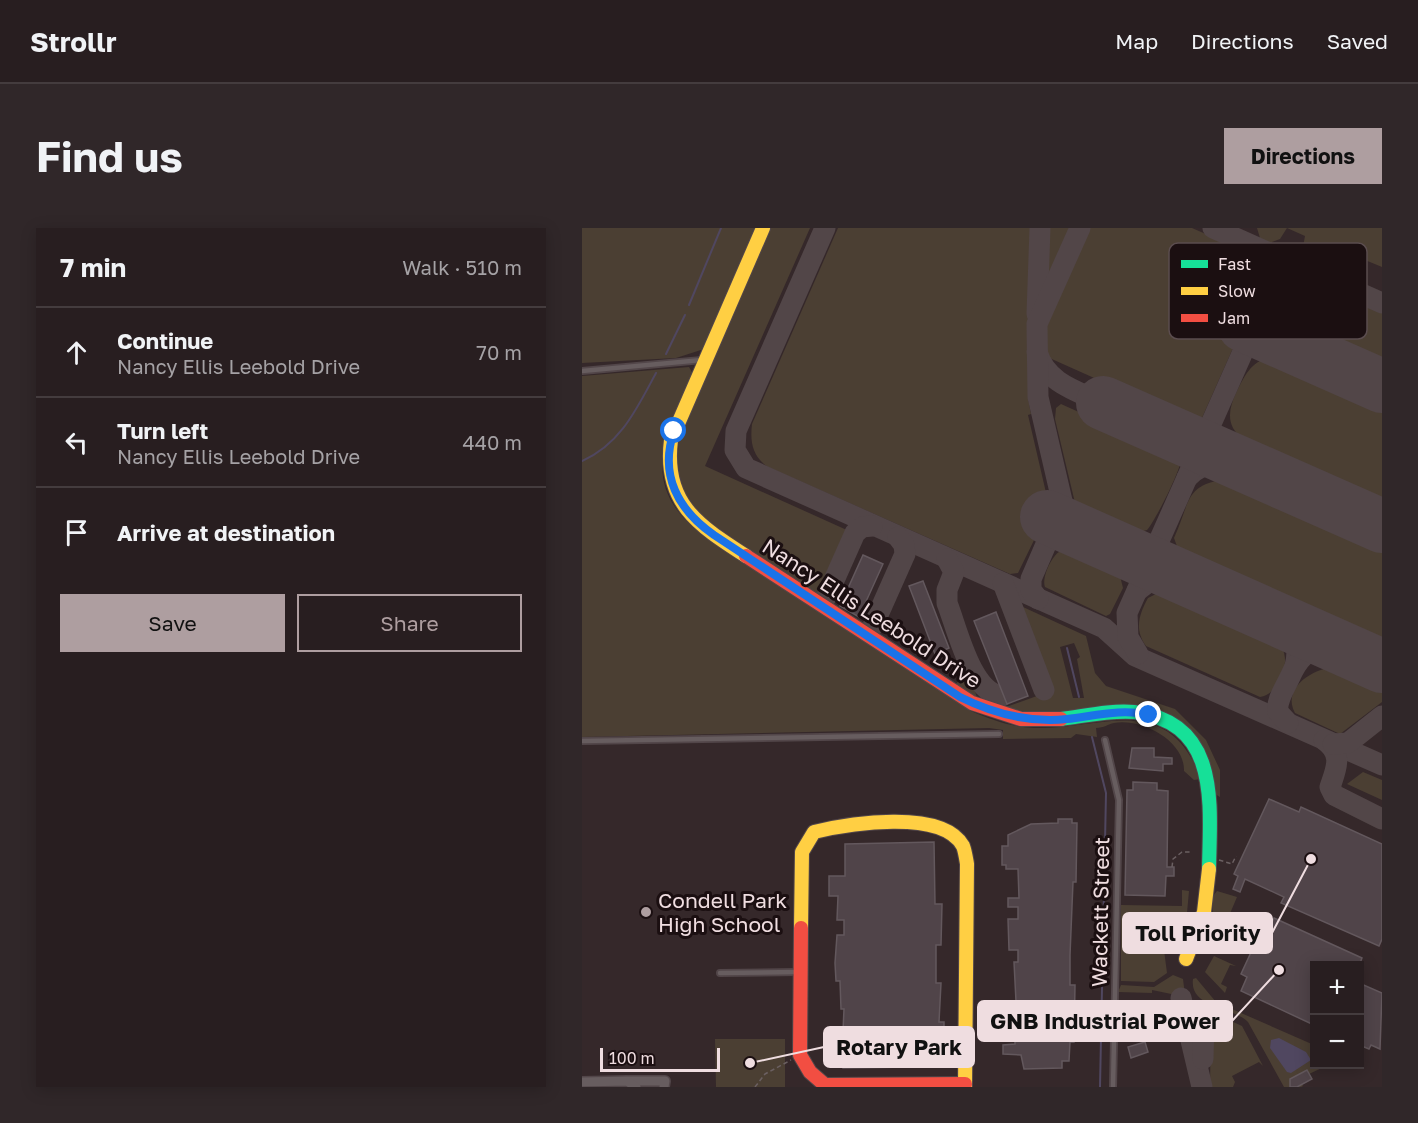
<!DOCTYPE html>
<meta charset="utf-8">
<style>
body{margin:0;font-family:"Golos Text",sans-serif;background:#302729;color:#f1f3f6}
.controls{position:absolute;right:18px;bottom:18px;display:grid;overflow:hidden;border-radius:0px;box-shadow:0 3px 15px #0003}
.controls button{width:54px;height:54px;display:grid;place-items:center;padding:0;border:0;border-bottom:2px solid #443c3e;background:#281e20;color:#f1f3f6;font:30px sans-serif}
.scale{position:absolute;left:18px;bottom:15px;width:120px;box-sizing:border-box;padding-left:6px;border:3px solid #efdde0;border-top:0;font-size:16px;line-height:21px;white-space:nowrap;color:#efdde0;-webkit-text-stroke:4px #1b0f11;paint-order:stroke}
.stop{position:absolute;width:18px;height:18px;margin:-14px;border:4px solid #1a73e8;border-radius:50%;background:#fff}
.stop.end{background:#1a73e8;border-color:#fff;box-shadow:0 2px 6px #0008}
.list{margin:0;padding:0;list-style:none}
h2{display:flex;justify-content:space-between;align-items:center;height:78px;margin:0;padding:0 24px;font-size:26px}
h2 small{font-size:20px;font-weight:400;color:#a5a2a5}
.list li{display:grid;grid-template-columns:39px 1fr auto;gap:18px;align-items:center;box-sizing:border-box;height:90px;padding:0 24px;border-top:2px solid #443c3e}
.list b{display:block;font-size:22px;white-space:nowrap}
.list p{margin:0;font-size:20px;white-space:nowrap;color:#a5a2a5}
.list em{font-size:20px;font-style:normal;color:#a5a2a5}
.actions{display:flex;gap:12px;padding:18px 24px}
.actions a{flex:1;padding:14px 0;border:2px solid #ae9ea0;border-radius:0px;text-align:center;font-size:21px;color:#ae9ea0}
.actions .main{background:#ae9ea0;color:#111}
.icon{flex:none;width:33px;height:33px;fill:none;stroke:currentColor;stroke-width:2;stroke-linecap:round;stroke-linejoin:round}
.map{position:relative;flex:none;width:800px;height:859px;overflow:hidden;border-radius:0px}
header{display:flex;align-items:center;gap:36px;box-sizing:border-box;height:84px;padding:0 30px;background:#281e20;border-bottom:2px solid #443c3e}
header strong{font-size:28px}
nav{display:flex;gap:33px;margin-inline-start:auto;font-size:21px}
.intro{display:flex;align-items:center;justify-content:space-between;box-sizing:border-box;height:144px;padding:0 36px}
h1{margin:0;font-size:42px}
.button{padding:15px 27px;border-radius:0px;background:#ae9ea0;color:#111;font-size:21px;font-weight:700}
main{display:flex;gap:36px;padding:0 36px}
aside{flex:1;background:#281e20;border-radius:0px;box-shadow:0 3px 15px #0003}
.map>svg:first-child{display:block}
</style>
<header>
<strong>Strollr</strong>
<nav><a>Map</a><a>Directions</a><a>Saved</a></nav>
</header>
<div class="intro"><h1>Find us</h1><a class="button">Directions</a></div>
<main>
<aside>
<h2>7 min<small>Walk · 510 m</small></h2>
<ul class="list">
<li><svg class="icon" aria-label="ahead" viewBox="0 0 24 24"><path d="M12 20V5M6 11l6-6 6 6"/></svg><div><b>Continue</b><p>Nancy Ellis Leebold Drive</p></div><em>70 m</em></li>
<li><svg class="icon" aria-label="left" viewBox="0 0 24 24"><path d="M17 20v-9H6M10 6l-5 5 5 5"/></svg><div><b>Turn left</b><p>Nancy Ellis Leebold Drive</p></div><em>440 m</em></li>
<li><svg class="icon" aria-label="arrive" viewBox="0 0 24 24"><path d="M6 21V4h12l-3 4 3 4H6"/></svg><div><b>Arrive at destination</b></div></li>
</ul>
<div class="actions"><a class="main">Save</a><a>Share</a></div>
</aside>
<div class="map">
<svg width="800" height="859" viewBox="0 0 800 859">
<rect width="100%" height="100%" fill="#35282a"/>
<g fill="#4b3f33" fill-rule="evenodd">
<polygon points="0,0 175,0 122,121 94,130 0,135"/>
<path d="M187,0H228L123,238L267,303L268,308L239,372C216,357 193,342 169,326C119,294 85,268 99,202Z"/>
<path d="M256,0H452L446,170L449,186L446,187L465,269L462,268L446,300L455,306L436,345L428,346L186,239C170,228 168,214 170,196Z"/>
<polygon points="465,0 491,0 464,61 463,60"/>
<polygon points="506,0 610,0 676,29 683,36 685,44 619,192 615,196 463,128 460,103"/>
<polygon points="675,0 800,0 800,39 766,25 733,36 720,24 723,8 705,0 698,11 687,15 678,10"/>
<path d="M714,48L800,84V144L707,100C695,84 691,56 714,48Z"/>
<path d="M687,130L704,132L800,174V278C768,264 666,228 651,200C645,188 649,176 654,165C662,149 669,133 687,130Z"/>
<path d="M107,139L111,146C87,201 56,251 111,299L389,483C409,492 430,499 452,500C518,502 586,461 619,551L612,552L602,543C603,513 560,490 532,495C526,496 522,500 514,500L515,509L494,506L489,510L421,511V502L407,500L0,509V148Z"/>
<path d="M479,176L599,230C601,238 572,295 565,302L554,305L494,279L473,191L474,180Z"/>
<path d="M647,251L800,319V416L597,324L592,310C609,273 602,256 647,251Z"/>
<path d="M481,322L538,348L541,360L528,386L524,388L463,359C459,349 471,324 481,322Z"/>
<path d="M578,364L699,418C710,435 697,466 678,469L564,418C552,402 557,386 566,370Z"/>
<path d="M441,379L504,408L513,445L524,458L593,481L624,512L638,542V569L633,566C629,551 627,531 620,518C581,449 497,496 437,484C413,480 394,470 374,457L381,443L387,447L395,469L424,479L466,464L435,382ZM492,415L498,429L495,431L502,470H491L478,419Z"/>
<path d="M747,440H755L800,460V474L758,506L713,485C700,462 727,443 747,440Z"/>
<polygon points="781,544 800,552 800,572 765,556"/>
<polygon points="600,662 607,663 604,696 582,722 585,745 572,754 539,753 539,677 600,678"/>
<polygon points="635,663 655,669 641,702 647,705 639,723 630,718 631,668"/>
<polygon points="632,728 654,738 648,737 639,756 645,759 643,765 623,744"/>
<polygon points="591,747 601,751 603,767 610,775 660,798 681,838 677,834 650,848 653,854 651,859 628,859 629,787 609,779 599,768 570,762 570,765 536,764 539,757 572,759"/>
<path d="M614,750L634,774L732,817V836L746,837L727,846L716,848L721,858L719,859H702L666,794C650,778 607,780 611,751Z"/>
<polygon points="133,811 203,811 203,859 134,859"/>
</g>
<polygon fill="#504760" points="697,810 724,824 729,832 709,845 705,844 688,820 689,812"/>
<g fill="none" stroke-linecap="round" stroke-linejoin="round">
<g stroke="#504760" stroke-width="2">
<polyline points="107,77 139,0"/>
<polyline points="84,126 103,87"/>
<path d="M0,233C39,216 55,180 74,145"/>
<polyline points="485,420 497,469"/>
<polyline points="510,509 524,565 518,859"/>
</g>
<g stroke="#524648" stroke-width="21">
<polyline points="243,0 154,203 153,222 164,240 522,400 553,428 800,537"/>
<polyline points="631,0 800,75"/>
<polyline points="455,86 458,0"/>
<path d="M455,124C464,155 495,163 521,175"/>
<path d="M605,250C638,213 690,250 725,265"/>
<path d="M365,331L372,344L365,362V375C375,400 389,465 420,468"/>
<polyline points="421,355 462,462"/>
<path d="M555,363L572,350L594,348L699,394C713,405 718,420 713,438"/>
<polyline points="245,368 273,305 280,299 290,298"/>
<polyline points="456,371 449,362 449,351 481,277 456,169 455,96 498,0"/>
<polyline points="291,398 323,326 322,317 316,309"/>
<polyline points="556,426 546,409 545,385 695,47 695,35 688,25"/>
<path d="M706,495L696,484C694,472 703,460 708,449C730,399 762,422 800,438"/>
<path d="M742,512C762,526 754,541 748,559L752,567L800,591"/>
<polyline points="751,516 766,515 800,488"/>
<polyline points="599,770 620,859"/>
<polyline points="621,831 622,791"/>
</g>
<g stroke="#524648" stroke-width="54">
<polyline points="662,97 800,158"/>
<polyline points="521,175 800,298"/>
<polyline points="465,289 800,438"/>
</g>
</g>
<g fill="#504449" stroke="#63585d" stroke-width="1.5">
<polygon points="281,327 301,336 277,389 258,378"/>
<polygon points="341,353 367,420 353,426 327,358"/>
<polygon points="414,384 446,468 425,476 392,393"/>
<polygon points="550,520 572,520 572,529 590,530 590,536 581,536 581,543 547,540"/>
<polygon points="551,554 575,555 575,562 586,563 585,639 592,639 592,648 584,648 583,668 543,667 545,562 551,562"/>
<polygon points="687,571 717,584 719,579 800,616 800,711 797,718 699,675 702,669 663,651 658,664 651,661 656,648 652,646"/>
<polygon points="476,591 490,591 490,595 495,595 494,654 491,654 488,727 488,757 493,757 492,814 488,814 487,833 480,833 480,840 442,841 439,827 421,826 421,817 433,816 433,793 435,793 432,734 436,734 436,722 427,722 426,691 436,691 436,679 426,679 426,670 437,670 436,641 424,641 424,637 420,637 420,618 426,618 426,607 449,596 476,595"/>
<polygon points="352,614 353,676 360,676 359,717 354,717 354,755 359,755 357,794 362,794 362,820 352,820 351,835 328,835 328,839 261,840 261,837 252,837 253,802 261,803 262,781 259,781 258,753 254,753 253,735 255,707 262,707 262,692 255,692 256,668 247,668 247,648 263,648 263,616"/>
<polygon points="692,690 780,730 777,738 732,738 732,797 659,763 665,749 659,746 671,720 677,723"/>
<polygon points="777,755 800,765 798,821 789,817 787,821 777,817"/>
<polygon points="563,814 566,824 549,830 546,819"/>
<polygon points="725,842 730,851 715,859 708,859 708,851"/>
</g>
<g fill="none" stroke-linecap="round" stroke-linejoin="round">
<g stroke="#524649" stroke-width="8">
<g id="lane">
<polyline points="0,143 120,132"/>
<polyline points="523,512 537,572 531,859"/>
<polyline points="0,513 417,506"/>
<polyline points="138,745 216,744"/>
</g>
</g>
<g stroke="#524649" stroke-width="12">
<g id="street">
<polyline points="47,853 83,853 82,859"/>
<polyline points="0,854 45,853 54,859"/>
</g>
</g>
<g stroke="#524649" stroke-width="16">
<path id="fast" d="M479,491C503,488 528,482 552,484C639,494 628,577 627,641"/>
</g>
<g stroke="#524649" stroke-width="16">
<g id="slow">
<path d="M164,328C116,297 81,275 89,212L181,0"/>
<path d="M219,700L220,624L232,604C265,596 360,580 381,618C383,623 384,630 385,636L383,859"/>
<polyline points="604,731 622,684 627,641"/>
</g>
</g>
<g stroke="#524649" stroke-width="16">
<g id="jam">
<polyline points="164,328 390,475 439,491 479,491"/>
<polyline points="219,700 218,827 228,844 243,857 383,856"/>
</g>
</g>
<g stroke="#6b6062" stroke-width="1.5" stroke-dasharray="4.5 3" stroke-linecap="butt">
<polyline points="637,632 650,636 654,628"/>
<polyline points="590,639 591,631 600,624 610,624"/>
<polyline points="173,859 183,846 209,832"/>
</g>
<use href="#lane" stroke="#675d5f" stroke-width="4.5"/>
<use href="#street" stroke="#675d5f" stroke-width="9"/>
<use href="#fast" stroke="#16e098" stroke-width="14"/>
<use href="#slow" stroke="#ffcf43" stroke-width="14"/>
<use href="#jam" stroke="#f24e42" stroke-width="14"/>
</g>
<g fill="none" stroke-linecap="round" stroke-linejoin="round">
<path stroke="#1a73e8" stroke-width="8" d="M92,203C77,247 96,282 132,307L378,469C412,486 446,495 485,491C512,488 540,480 567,487"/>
</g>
<circle fill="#ae9ea0" stroke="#1b0f11" stroke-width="2" cx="64" cy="684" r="6"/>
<g text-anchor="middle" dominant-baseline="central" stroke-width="6" stroke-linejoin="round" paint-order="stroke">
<g font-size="21" fill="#efdde0" stroke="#1b0f11">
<text transform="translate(290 385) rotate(33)">Nancy Ellis Leebold Drive</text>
<text transform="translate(518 684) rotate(-89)">Wackett Street</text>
</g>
<g font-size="21" fill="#efdde0" stroke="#1b0f11" text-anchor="start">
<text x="76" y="672">Condell Park<tspan x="76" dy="24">High School</tspan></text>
</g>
</g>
<rect x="587" y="15" width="198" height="96" rx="9" fill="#1b0f11" stroke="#5b4d4f" stroke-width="1.5"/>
<rect x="599" y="32" width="27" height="8" fill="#16e098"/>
<rect x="599" y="59" width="27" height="8" fill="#ffcf43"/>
<rect x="599" y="86" width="27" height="8" fill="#f24e42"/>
<g font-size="16" fill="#efdde0">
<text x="636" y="42">Fast</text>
<text x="636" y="69">Slow</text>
<text x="636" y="96">Jam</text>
</g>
<path fill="none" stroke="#efdde0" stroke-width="2" d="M729 631L690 705M697 742L650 793M168 835L242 819"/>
<g fill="#efdde0" stroke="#1b0f11" stroke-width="2">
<circle cx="729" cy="631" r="6"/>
<circle cx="697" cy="742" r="6"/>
<circle cx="168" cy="835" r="6"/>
</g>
<g fill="#efdde0" stroke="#efdde0" stroke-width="2">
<rect x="541" y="685" width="149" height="40" rx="6"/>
<rect x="396" y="773" width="254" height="40" rx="6"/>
<rect x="242" y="799" width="150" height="40" rx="6"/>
</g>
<g font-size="22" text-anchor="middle" font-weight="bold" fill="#111">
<text x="616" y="713">Toll Priority</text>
<text x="523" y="801">GNB Industrial Power</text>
<text x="317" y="827">Rotary Park</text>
</g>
</svg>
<div class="controls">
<button>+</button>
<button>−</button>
</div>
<div class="scale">100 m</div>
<div class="stop" style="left:92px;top:203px"></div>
<div class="stop end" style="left:567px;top:487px"></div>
</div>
</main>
